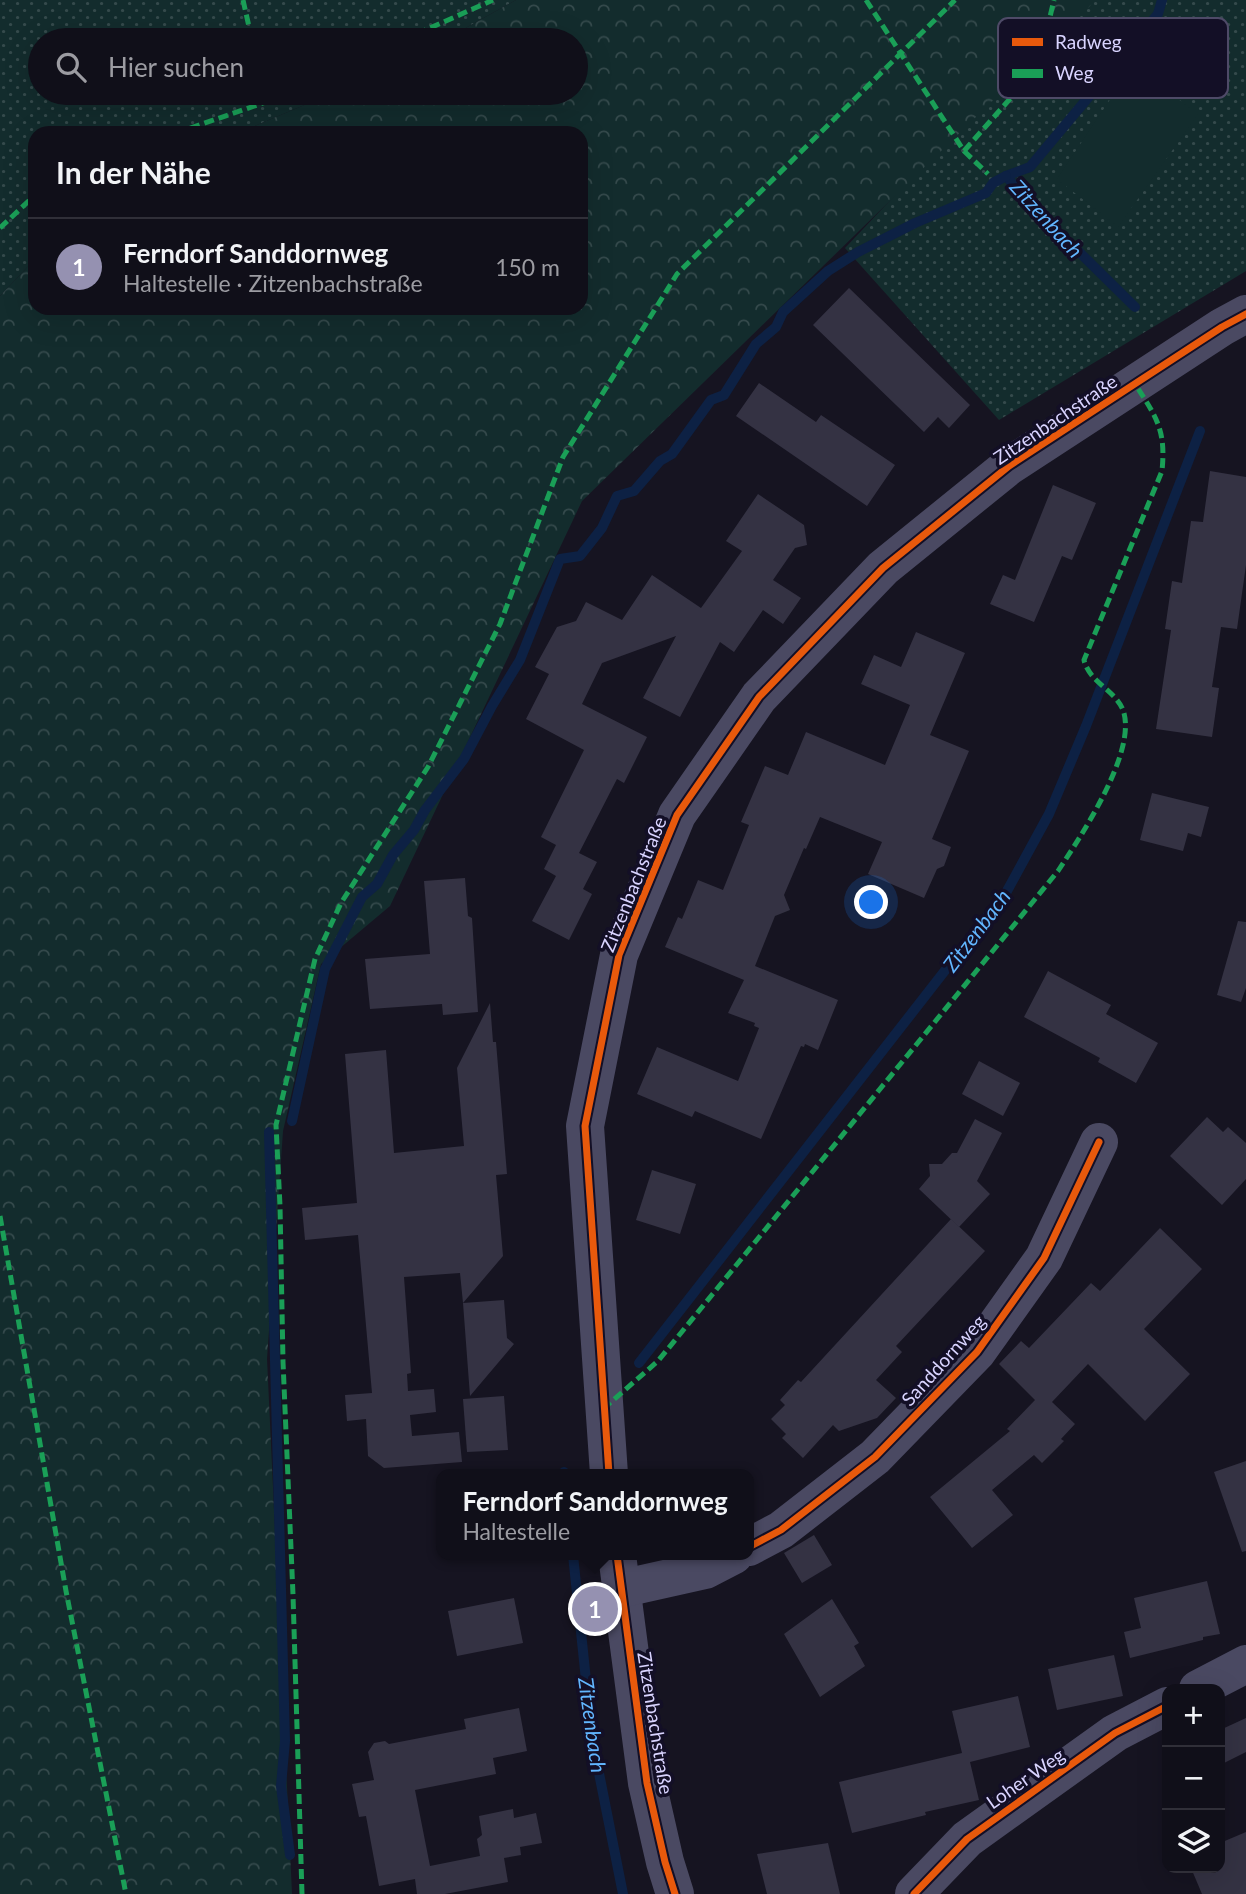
<!DOCTYPE html>
<html lang="de">
<meta charset="utf-8">
<style>
body{margin:0;font-family:Lato,sans-serif;background:#1e1d26;color:#f1f3f6}
.controls{position:absolute;right:21px;bottom:21px;display:grid;overflow:hidden;border-radius:14px;box-shadow:0 7px 28px #0002}
.controls button{width:63px;height:63px;display:grid;place-items:center;padding:0;border:0;border-bottom:2px solid #302f38;background:#100f19;color:#f1f3f6;font:35px sans-serif}
.you{position:absolute;left:872px;top:903px;width:24px;height:24px;margin:-18px;border:5px solid #fff;border-radius:50%;background:#1a73e8;box-shadow:0 0 0 10px #1a73e833}
.badge{display:grid;place-items:center;width:46px;height:46px;border-radius:50%;background:#9591b1;color:#fff;font-size:23px;font-weight:700}
.pin{position:absolute;translate:-50% -50%;border:4px solid #fff;box-shadow:0 2px 7px #0006}
.popup{position:absolute;left:436px;top:1469px;width:318px;height:91px;box-sizing:border-box;display:grid;place-content:center;border-radius:14px;background:#100f19;filter:drop-shadow(0 2px 5px #0005);font-size:23px;white-space:nowrap;color:#9c9ca2}
.popup b{font-size:26px;color:#f1f3f6}
.popup::after{content:'';position:absolute;left:50%;top:100%;margin-left:-14px;border:14px solid transparent;border-top-color:#100f19}
.list{margin:0;padding:0;list-style:none}
h2{display:flex;justify-content:space-between;align-items:center;height:91px;margin:0;padding:0 28px;font-size:30px}
h2 small{font-size:23px;font-weight:400;color:#9c9ca2}
.list li{display:grid;grid-template-columns:46px 1fr auto;gap:21px;align-items:center;box-sizing:border-box;height:98px;padding:0 28px;border-top:2px solid #302f38}
.list b{display:block;font-size:26px;white-space:nowrap}
.list p{margin:0;font-size:23px;white-space:nowrap;color:#9c9ca2}
.list em{font-size:23px;font-style:normal;color:#9c9ca2}
.icon{flex:none;width:38px;height:38px;fill:none;stroke:currentColor;stroke-width:2;stroke-linecap:round;stroke-linejoin:round}
.map{position:relative;flex:none;width:1246px;height:1894px;overflow:hidden}
.search{position:absolute;background:#100f19;box-shadow:0 7px 28px #0002;left:28px;top:28px;width:560px;height:77px;display:flex;align-items:center;gap:18px;box-sizing:border-box;padding:0 24px;border-radius:38px;color:#9c9ca2;font-size:26px}
.panel{position:absolute;background:#100f19;box-shadow:0 7px 28px #0002;left:28px;top:126px;width:560px;height:189px;border-radius:21px}
.map>svg:first-child{display:block}
</style>
<div class="map">
<svg width="1246" height="1894" viewBox="0 0 1246 1894">
<defs>
<pattern id="grass-dots" width="8" height="8" patternUnits="userSpaceOnUse" patternTransform="scale(1.75)"><rect width="8" height="8" fill="#132c2d"/><path d="M2 2h.1M6 6h.1" fill="none" stroke="#354a4c" stroke-width="1.8" stroke-linecap="round"/></pattern>
<pattern id="forest-crowns" width="20" height="18" patternUnits="userSpaceOnUse" patternTransform="scale(1.75)"><rect width="20" height="18" fill="#132c2d"/><path d="M2 6a3 3 0 1 1 6 0M12 15a3 3 0 1 1 6 0" fill="none" stroke="#354a4c"/></pattern>
</defs>
<rect width="100%" height="100%" fill="#161421"/>
<g fill="url(#grass-dots)">
<polygon points="0,0 516,0 444,40 40,40 40,93 333,93 238,133 35,133 35,259 0,296"/>
<polygon points="1080,0 1246,0 1246,271 999,420 845,248"/>
</g>
<polygon fill="url(#forest-crowns)" points="516,0 1096,0 582,501 390,906 321,964 283,1131 267,1359 292,1894 0,1894 0,296 35,259 35,308 581,308 581,133 238,133 333,93 576,93 576,40 444,40"/>
<polygon fill="#132c2d" points="1133,65 1198,114 1118,227 1057,179"/>
<g fill="none" stroke-linecap="round" stroke-linejoin="round">
<g stroke="#0d2144" stroke-width="10">
<polyline points="1135,307 1078,251 1056,233 1006,176 1030,167 1158,14 1162,0"/>
<polyline points="292,1121 325,969 362,897 377,884 393,855 414,830 425,810 464,759 492,706 520,660 560,559 580,556 602,528 617,496 634,491 660,461 672,454 711,400 724,395 756,344 776,327 783,312 828,271 858,252 915,223 986,193 993,183 1006,176"/>
<polyline points="269,1132 285,1741 281,1786 290,1855"/>
<polyline points="639,1363 1007,891 1049,814 1086,726 1200,431"/>
<polyline points="564,1472 565,1474"/>
<polyline points="573,1555 592,1738 623,1894"/>
</g>
</g>
<g fill="#343243">
<polygon points="849,288 970,405 949,428 938,417 924,432 813,325"/>
<polygon points="759,383 816,422 821,415 895,465 867,506 736,416"/>
<polygon points="1210,471 1246,477 1246,565 1237,629 1221,627 1212,687 1219,688 1212,737 1156,729 1171,630 1165,629 1172,581 1182,583 1191,521 1203,522"/>
<polygon points="1053,485 1096,503 1072,560 1062,556 1034,622 990,604 1003,575 1015,580"/>
<polygon points="758,494 804,525 807,545 795,548 773,580 801,598 783,624 763,610 734,652 720,642 680,717 643,698 676,636 602,663 582,704 647,737 624,783 617,779 579,853 597,862 583,889 592,894 569,940 532,921 556,876 544,869 556,845 541,837 584,750 526,719 549,674 535,667 557,627 576,621 586,602 622,620 652,575 701,608 742,551 726,541"/>
<polygon points="916,632 965,653 930,735 969,751 932,839 951,847 944,866 937,869 924,898 868,874 882,842 820,817 806,849 804,848 784,895 790,910 775,916 755,966 838,1000 818,1050 805,1044 804,1047 801,1046 761,1139 695,1111 692,1117 637,1094 657,1047 738,1081 759,1028 754,1026 755,1023 728,1013 744,980 665,947 678,917 682,919 698,880 723,890 749,825 741,822 765,766 788,775 806,732 885,765 910,705 861,684 874,655 901,667"/>
<polygon points="1152,793 1209,807 1201,837 1188,833 1183,851 1140,840"/>
<polygon points="465,878 468,916 472,918 478,1012 443,1015 442,1004 370,1009 365,959 430,954 424,881"/>
<polygon points="1238,921 1246,922 1246,988 1241,1002 1217,995"/>
<polygon points="1048,971 1111,1005 1106,1014 1158,1043 1136,1083 1098,1062 1100,1058 1024,1017"/>
<polygon points="490,1003 493,1042 496,1042 507,1174 496,1175 503,1256 463,1303 460,1273 404,1277 411,1373 407,1374 408,1391 434,1389 436,1412 410,1415 412,1436 459,1432 462,1462 384,1468 368,1456 366,1419 347,1421 345,1395 372,1393 358,1235 305,1240 302,1208 357,1203 345,1054 386,1050 394,1153 464,1146 457,1068"/>
<polygon points="979,1061 1020,1083 1003,1116 962,1094"/>
<polygon points="1207,1117 1223,1132 1228,1127 1246,1143 1246,1179 1222,1205 1170,1156"/>
<polygon points="975,1119 1002,1133 977,1181 990,1194 959,1227 919,1189 930,1176 929,1164 942,1164 952,1153 957,1153"/>
<polygon points="652,1170 696,1184 680,1234 636,1220"/>
<polygon points="951,1219 985,1251 896,1346 902,1352 876,1380 896,1398 877,1418 839,1431 833,1425 803,1458 782,1438 786,1434 771,1419 785,1405 780,1400 798,1380 801,1382"/>
<polygon points="1160,1228 1202,1269 1144,1329 1190,1374 1145,1421 1088,1364 1052,1402 1075,1424 1061,1439 1064,1441 1042,1463 1034,1455 992,1490 1013,1515 972,1548 930,1497 1010,1431 1007,1429 1035,1400 999,1364 1021,1341 1029,1348 1091,1283 1100,1291"/>
<polygon points="504,1300 507,1338 514,1344 470,1396 463,1303"/>
<polygon points="504,1396 508,1450 467,1452 463,1399"/>
<polygon points="1246,1461 1246,1551 1242,1552 1214,1472"/>
<polygon points="814,1535 832,1565 802,1583 784,1553"/>
<polygon points="1207,1581 1220,1634 1203,1637 1203,1640 1130,1658 1124,1632 1141,1628 1134,1598"/>
<polygon points="514,1598 523,1643 457,1656 448,1611"/>
<polygon points="832,1599 859,1643 854,1646 865,1666 820,1697 784,1634"/>
<polygon points="1114,1655 1123,1696 1057,1710 1048,1669"/>
<polygon points="1018,1696 1030,1747 970,1762 979,1800 925,1812 926,1815 852,1833 839,1782 962,1753 952,1711"/>
<polygon points="519,1708 527,1751 493,1758 496,1774 415,1790 430,1866 480,1856 477,1839 482,1835 479,1816 513,1809 514,1818 536,1813 542,1843 520,1847 521,1855 504,1858 508,1882 445,1894 417,1894 415,1879 379,1886 366,1816 359,1817 352,1784 374,1780 368,1752 374,1743 385,1741 389,1744 466,1729 464,1719"/>
<polygon points="1246,1718 1246,1752 1220,1765 1220,1730"/>
<polygon points="1246,1832 1246,1894 1202,1894 1191,1868 1220,1868 1220,1843"/>
<polygon points="828,1843 840,1894 767,1894 757,1854"/>
</g>
<g fill="none" stroke-linecap="round" stroke-linejoin="round">
<g stroke="#4a4962" stroke-width="38">
<polyline points="609,1474 585,1126 619,955 677,815 759,697 883,568 1009,466 1222,327 1246,314"/>
<polyline points="749,1547 781,1530 875,1457 977,1352 1044,1258 1099,1142"/>
<polyline points="617,1555 647,1783 665,1862 675,1894"/>
<polyline points="620,1589 705,1570 734,1555"/>
<polyline points="1198,1689 1246,1664"/>
<polyline points="914,1894 967,1839 1115,1733 1167,1706"/>
</g>
<g stroke="#1a9f57" stroke-width="5" stroke-dasharray="10 5" stroke-linecap="butt">
<polyline points="243,0 252,40"/>
<polyline points="866,0 964,151 988,174"/>
<polyline points="403,40 493,0"/>
<polyline points="176,133 266,102 287,93"/>
<polyline points="964,151 1038,67 1054,0"/>
<polyline points="0,228 35,195"/>
<polyline points="0,1216 66,1591 126,1894"/>
<path d="M603,1409L658,1361L1058,871C1081,836 1138,751 1123,710C1115,690 1089,682 1084,660L1162,471C1166,430 1157,418 1135,384"/>
<polyline points="302,1894 293,1595 283,1362 280,1206 276,1125 315,959 341,903 428,767 500,624 563,457 677,274 955,0"/>
</g>
<g stroke="#130f26" stroke-width="11">
<g id="cycleway">
<polyline points="609,1474 585,1126 619,955 677,815 759,697 883,568 1009,466 1222,327 1246,314"/>
<polyline points="749,1547 781,1530 875,1457 977,1352 1044,1258 1099,1142"/>
<polyline points="617,1555 647,1783 665,1862 675,1894"/>
<polyline points="914,1894 967,1839 1115,1733 1167,1706"/>
</g>
</g>
<use href="#cycleway" stroke="#e8590c" stroke-width="7"/>
</g>
<g text-anchor="middle" dominant-baseline="central" stroke-width="7" stroke-linejoin="round" paint-order="stroke">
<g font-size="19" fill="#d9d4ff" stroke="#130f26">
<text transform="translate(1055 419) rotate(-34)">Zitzenbachstraße</text>
<text transform="translate(633 884) rotate(-68)">Zitzenbachstraße</text>
<text transform="translate(943 1360) rotate(-48)">Sanddornweg</text>
<text transform="translate(656 1723) rotate(81)">Zitzenbachstraße</text>
<text transform="translate(1025 1778) rotate(-35)">Loher Weg</text>
</g>
<g font-size="21" font-style="italic" fill="#62b6ff" stroke="#130f26">
<text transform="translate(1047 218) rotate(48)">Zitzenbach</text>
<text transform="translate(976 930) rotate(-53)">Zitzenbach</text>
<text transform="translate(593 1725) rotate(82)">Zitzenbach</text>
</g>
</g>
<rect x="998" y="18" width="230" height="80" rx="10" fill="#130f26" stroke="#4e4a67" stroke-width="2"/>
<rect x="1012" y="38" width="31" height="8" fill="#e8590c"/>
<rect x="1012" y="69" width="31" height="9" fill="#1a9f57"/>
<g font-size="19" fill="#d9d4ff">
<text x="1055" y="49">Radweg</text>
<text x="1055" y="80">Weg</text>
</g>
</svg>
<div class="controls">
<button>+</button>
<button>−</button>
<button><svg class="icon" aria-label="layers" viewBox="0 0 24 24"><path d="M12 4l9 5-9 5-9-5zM3 14l9 5 9-5"/></svg></button>
</div>
<div class="you"></div>
<div class="pin badge" style="left:595px;top:1609px">1</div>
<div class="popup"><b>Ferndorf Sanddornweg</b>Haltestelle</div>
<div class="search"><svg class="icon" aria-label="search" viewBox="0 0 24 24"><circle cx="10" cy="10" r="6"/><path d="M15 15l6 6"/></svg>Hier suchen</div>
<section class="panel">
<h2>In der Nähe<small></small></h2>
<ul class="list">
<li><span class="badge">1</span><div><b>Ferndorf Sanddornweg</b><p>Haltestelle · Zitzenbachstraße</p></div><em>150 m</em></li>
</ul>
</section>
</div>
